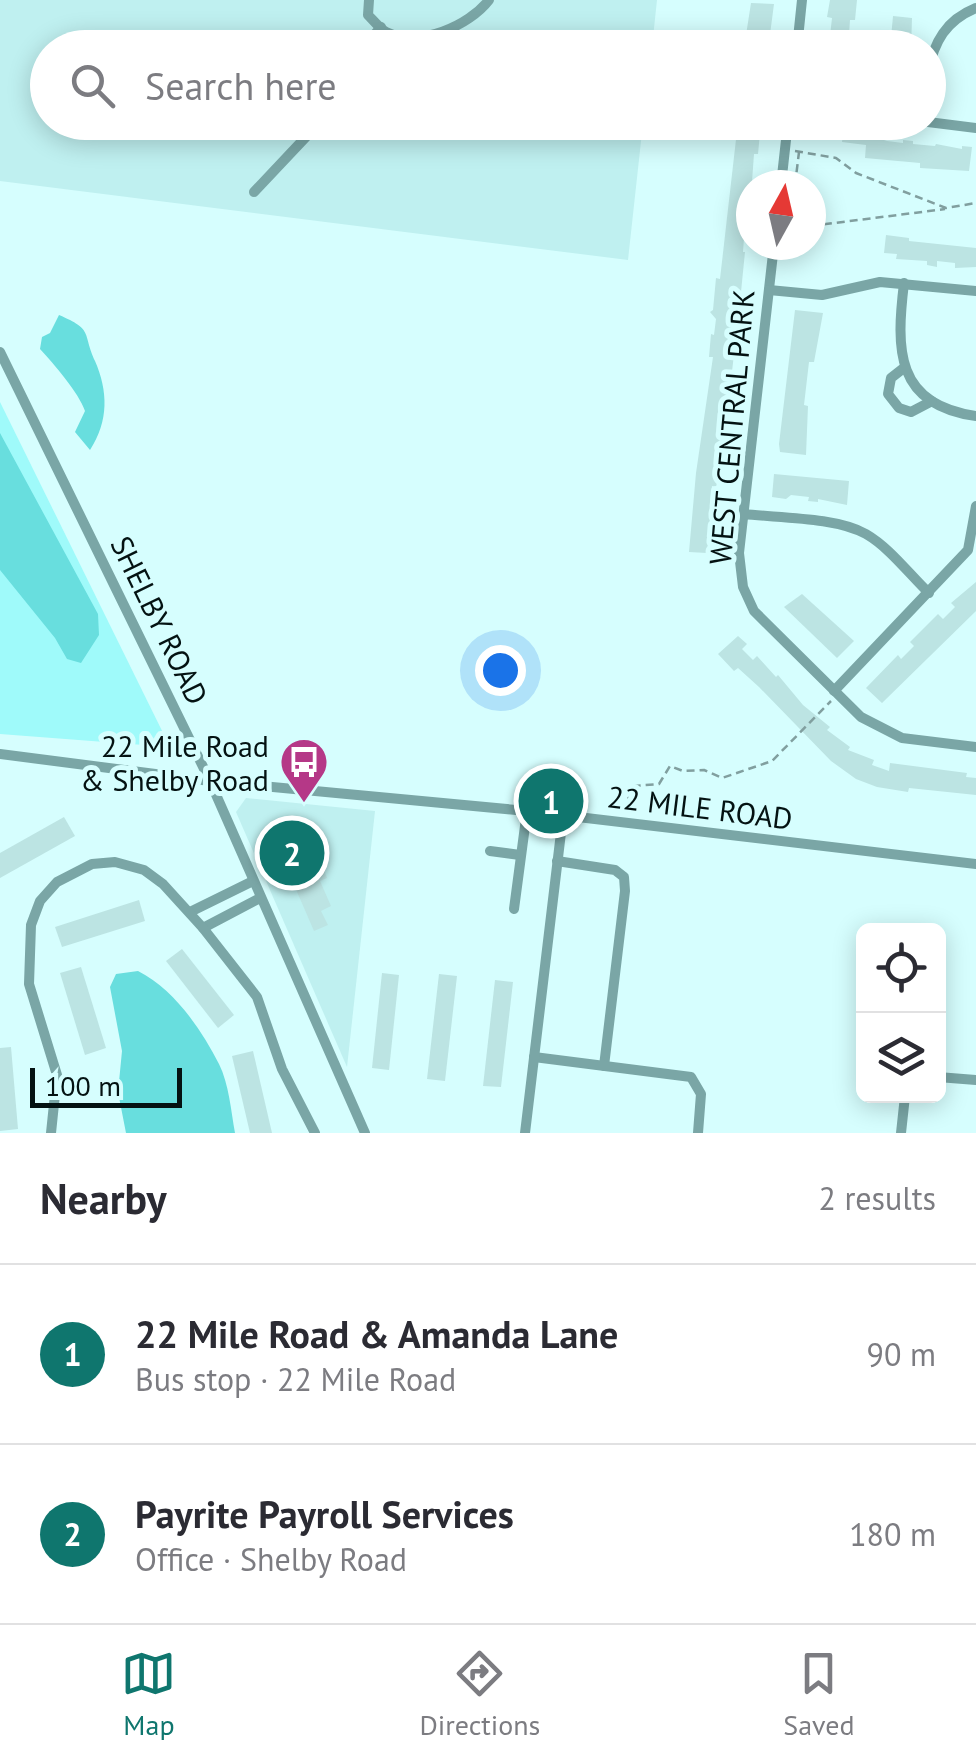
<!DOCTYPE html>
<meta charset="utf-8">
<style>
body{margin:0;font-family:"PT Sans",sans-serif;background:#f2f2f3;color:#2b2b33}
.controls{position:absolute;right:30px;bottom:30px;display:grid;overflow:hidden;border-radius:15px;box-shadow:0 5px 25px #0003}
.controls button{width:90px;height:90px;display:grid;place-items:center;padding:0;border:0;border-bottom:2px solid #e1e1e2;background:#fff;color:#2b2b33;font:50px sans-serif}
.compass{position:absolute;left:736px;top:170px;width:90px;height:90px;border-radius:50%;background:#fff;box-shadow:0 5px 25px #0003;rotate:8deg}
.scale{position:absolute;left:30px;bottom:25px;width:152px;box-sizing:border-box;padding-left:10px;border:5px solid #041212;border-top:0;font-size:28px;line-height:35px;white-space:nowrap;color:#041212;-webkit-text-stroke:8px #d6fefe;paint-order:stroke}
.you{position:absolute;left:500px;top:670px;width:35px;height:35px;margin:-25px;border:8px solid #fff;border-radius:50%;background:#1a73e8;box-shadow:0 0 0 15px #1a73e833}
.badge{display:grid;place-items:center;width:65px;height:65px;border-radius:50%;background:#0f766e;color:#fff;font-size:32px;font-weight:700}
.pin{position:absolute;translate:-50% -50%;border:5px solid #fff;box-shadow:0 2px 10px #0006}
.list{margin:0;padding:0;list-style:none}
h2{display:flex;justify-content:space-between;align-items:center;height:130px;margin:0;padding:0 40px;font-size:42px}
h2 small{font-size:32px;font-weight:400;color:#7c7c81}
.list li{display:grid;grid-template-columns:65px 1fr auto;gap:30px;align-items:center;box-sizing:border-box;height:180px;padding:0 40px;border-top:2px solid #e1e1e2}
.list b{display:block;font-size:38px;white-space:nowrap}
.list p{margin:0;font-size:32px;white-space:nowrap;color:#7c7c81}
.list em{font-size:32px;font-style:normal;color:#7c7c81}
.icon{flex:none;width:55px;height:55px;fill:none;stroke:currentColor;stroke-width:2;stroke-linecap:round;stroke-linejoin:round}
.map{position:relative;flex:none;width:976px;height:1133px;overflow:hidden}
.search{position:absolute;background:#fff;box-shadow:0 5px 25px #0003;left:30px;right:30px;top:30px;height:110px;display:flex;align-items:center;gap:25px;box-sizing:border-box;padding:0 35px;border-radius:55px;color:#7c7c81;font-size:38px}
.sheet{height:490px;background:#fff}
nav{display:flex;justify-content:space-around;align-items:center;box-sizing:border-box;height:140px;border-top:2px solid #e1e1e2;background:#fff;font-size:28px;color:#7c7c81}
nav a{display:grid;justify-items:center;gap:5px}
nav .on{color:#0f766e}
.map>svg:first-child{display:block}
</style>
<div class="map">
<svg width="976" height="1133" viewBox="0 0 976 1133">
<rect width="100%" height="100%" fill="#d6fefe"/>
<g fill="#bff0f0">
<polygon points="0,0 657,0 652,47 48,48 48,122 643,123 628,260 0,181"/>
<polygon points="246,798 375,811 347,1067 236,812"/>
</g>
<polygon fill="#9ffafa" points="0,402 170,747 0,734"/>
<g fill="#68dede">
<path d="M59,315C94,330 82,332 95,361C108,391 109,421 90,450L75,432L85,411C79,393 54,364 40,349L42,337L50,333Z"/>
<polygon points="0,433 98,614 99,635 81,663 67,659 55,638 0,570"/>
<path d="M138,971C174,989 201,1029 219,1064C229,1084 231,1111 235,1133H126L118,1092L122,1051L110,987L116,974Z"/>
</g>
<g fill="#bce4e3">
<polygon points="830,0 857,0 855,20 850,20 848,48 824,46 825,35 830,36 832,18 827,17"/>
<polygon points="751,3 774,4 769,42 764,42 764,48 744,48"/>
<polygon points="893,16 912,18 911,48 890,48"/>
<polygon points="738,122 761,122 758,154 754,154 750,209 746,209 743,252 745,252 741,292 737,292 735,311 739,311 725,432 721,432 721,465 716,487 712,486 710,504 716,504 713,541 708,541 707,553 689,552 696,473 713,357 709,357 711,334 714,335 716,319 710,312 713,310 716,278 720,279"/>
<polygon points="815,122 864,124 862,133 878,135 878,138 887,141 903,143 903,140 913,141 913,144 935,146 936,144 962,149 962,146 972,147 969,171 920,168 920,163 865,158 866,145 842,142 843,134 814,131"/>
<polygon points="886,235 909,238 909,241 976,248 976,267 955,268 955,263 937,261 937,267 927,265 927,261 896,259 897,254 884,253"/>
<polygon points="795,310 823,313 814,362 809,362 804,405 808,406 806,455 780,452 779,444"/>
<polygon points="774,474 849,481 847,505 818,499 818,502 808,501 809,497 791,495 786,499 772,497"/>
<polygon points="976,582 976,611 882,703 866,688 898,655 901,659 914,646 910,642 938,614 943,619 955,607 951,603"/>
<polygon points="802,594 854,641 837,658 784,607"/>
<polygon points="738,636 747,644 742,649 753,660 757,656 776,677 778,675 803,705 830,727 827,730 850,747 848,750 874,760 872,765 889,771 890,763 967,773 966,777 976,778 976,795 909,788 908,792 877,787 856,779 831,761 759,687 738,668 734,671 718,654"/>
<polygon points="64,817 75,836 0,878 0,853"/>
<polygon points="292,834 296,843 304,843 315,868 322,865 327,878 320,881 331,906 321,911 328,925 314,931 275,841"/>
<polygon points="139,900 145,921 62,947 55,927"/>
<polygon points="182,949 234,1015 218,1028 166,961"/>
<polygon points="81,967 106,1048 85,1055 60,973"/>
<polygon points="382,973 399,975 389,1070 372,1068"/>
<polygon points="439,974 457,976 445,1081 427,1079"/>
<polygon points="495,980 513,982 501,1087 483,1086"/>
<polygon points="11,1047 18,1129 0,1131 0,1048"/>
<polygon points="253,1051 272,1133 250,1133 232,1056"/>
</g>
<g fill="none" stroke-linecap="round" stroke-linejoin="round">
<g stroke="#819f9f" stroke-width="2.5" stroke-dasharray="8 5" stroke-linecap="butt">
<polyline points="795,151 836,158 856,173 946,208 976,203"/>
<polyline points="795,185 799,152"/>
<polyline points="811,226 945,209"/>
<polyline points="628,799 634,786 659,784 670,766 683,771 704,770 722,778 772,761 831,701"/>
</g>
<g stroke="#7aa6a6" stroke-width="10">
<path d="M369,0L368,15C373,20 380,29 386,32C419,48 469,26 489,0"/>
<polyline points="212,36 254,48"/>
<polyline points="363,48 381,27"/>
<polyline points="797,48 802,0"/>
<path d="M928,72C934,42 946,20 976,8"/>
<polyline points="928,122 976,128"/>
<polyline points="781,185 788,122"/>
<polyline points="254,192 320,122"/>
<polyline points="774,245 739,553 743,587 754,611 861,717 902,738 976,747"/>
<path d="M904,283C896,349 895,405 976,416"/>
<polyline points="769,290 822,295 880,282 976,291"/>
<polyline points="0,352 210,781 365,1133"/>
<polyline points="905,367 891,378 888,394 899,408 911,412 932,401"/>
<path d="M744,514C779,518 836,517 866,534C890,548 909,574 929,593"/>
<polyline points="834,691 968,550 976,506"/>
<polyline points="0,754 210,781 527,811 976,864"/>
<polyline points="490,851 520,855"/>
<polyline points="557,861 615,870 624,877 625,891 604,1066"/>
<polyline points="514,909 527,811"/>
<polyline points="190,912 253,881"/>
<polyline points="203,928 260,898"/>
<polyline points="534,1057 691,1077 701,1094 698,1133"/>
<polyline points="938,1077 976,1080"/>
<polyline points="51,1133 57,1075 29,984 31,925 40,901 57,882 92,864 115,862 144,870 163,884 203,928 257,997 282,1069 315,1133"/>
<polyline points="525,1133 563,816"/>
<polyline points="901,1133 905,1096"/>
</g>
</g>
<defs>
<g id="bus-pin" transform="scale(2.5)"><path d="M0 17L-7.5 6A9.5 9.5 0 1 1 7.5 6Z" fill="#b53887" stroke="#d6fefe"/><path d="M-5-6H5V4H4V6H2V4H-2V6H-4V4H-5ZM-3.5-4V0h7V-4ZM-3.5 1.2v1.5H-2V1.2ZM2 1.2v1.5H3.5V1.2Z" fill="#fff"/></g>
</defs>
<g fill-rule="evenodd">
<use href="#bus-pin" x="304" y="762"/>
</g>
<g text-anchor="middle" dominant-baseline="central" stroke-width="10" stroke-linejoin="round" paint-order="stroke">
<g font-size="30" fill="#041212" stroke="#d6fefe">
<text transform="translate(731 427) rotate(-85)">WEST CENTRAL PARK</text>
<text transform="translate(160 620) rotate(64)">SHELBY ROAD</text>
<text transform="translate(700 807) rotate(7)">22 MILE ROAD</text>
</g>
<g font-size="30" fill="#041212" stroke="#d6fefe" text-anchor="end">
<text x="269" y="745">22 Mile Road<tspan x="269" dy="34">&amp; Shelby Road</tspan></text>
</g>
</g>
</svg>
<div class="controls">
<button><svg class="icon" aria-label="locate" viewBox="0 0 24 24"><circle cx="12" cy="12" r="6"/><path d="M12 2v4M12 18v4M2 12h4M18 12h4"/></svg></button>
<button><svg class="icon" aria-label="layers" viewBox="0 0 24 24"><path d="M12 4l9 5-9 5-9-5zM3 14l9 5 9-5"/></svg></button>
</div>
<svg class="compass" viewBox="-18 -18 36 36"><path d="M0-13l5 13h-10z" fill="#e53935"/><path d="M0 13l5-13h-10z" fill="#7c7c81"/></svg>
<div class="scale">100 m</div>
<div class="you"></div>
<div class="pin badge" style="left:551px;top:801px">1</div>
<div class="pin badge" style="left:292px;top:853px">2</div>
<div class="search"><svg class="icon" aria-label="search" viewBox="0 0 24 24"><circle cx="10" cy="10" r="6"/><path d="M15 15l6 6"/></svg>Search here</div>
</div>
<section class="sheet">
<h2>Nearby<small>2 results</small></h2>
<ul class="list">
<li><span class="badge">1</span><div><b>22 Mile Road &amp; Amanda Lane</b><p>Bus stop · 22 Mile Road</p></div><em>90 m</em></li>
<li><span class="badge">2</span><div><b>Payrite Payroll Services</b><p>Office · Shelby Road</p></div><em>180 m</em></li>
</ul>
</section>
<nav>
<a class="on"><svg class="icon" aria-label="map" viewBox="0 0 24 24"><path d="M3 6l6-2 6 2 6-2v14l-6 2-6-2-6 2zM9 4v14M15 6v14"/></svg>Map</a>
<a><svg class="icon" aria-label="directions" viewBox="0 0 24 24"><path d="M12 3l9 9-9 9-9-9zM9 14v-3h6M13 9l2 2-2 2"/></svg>Directions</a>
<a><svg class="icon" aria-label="saved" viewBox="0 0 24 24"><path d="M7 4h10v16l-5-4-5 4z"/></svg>Saved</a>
</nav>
